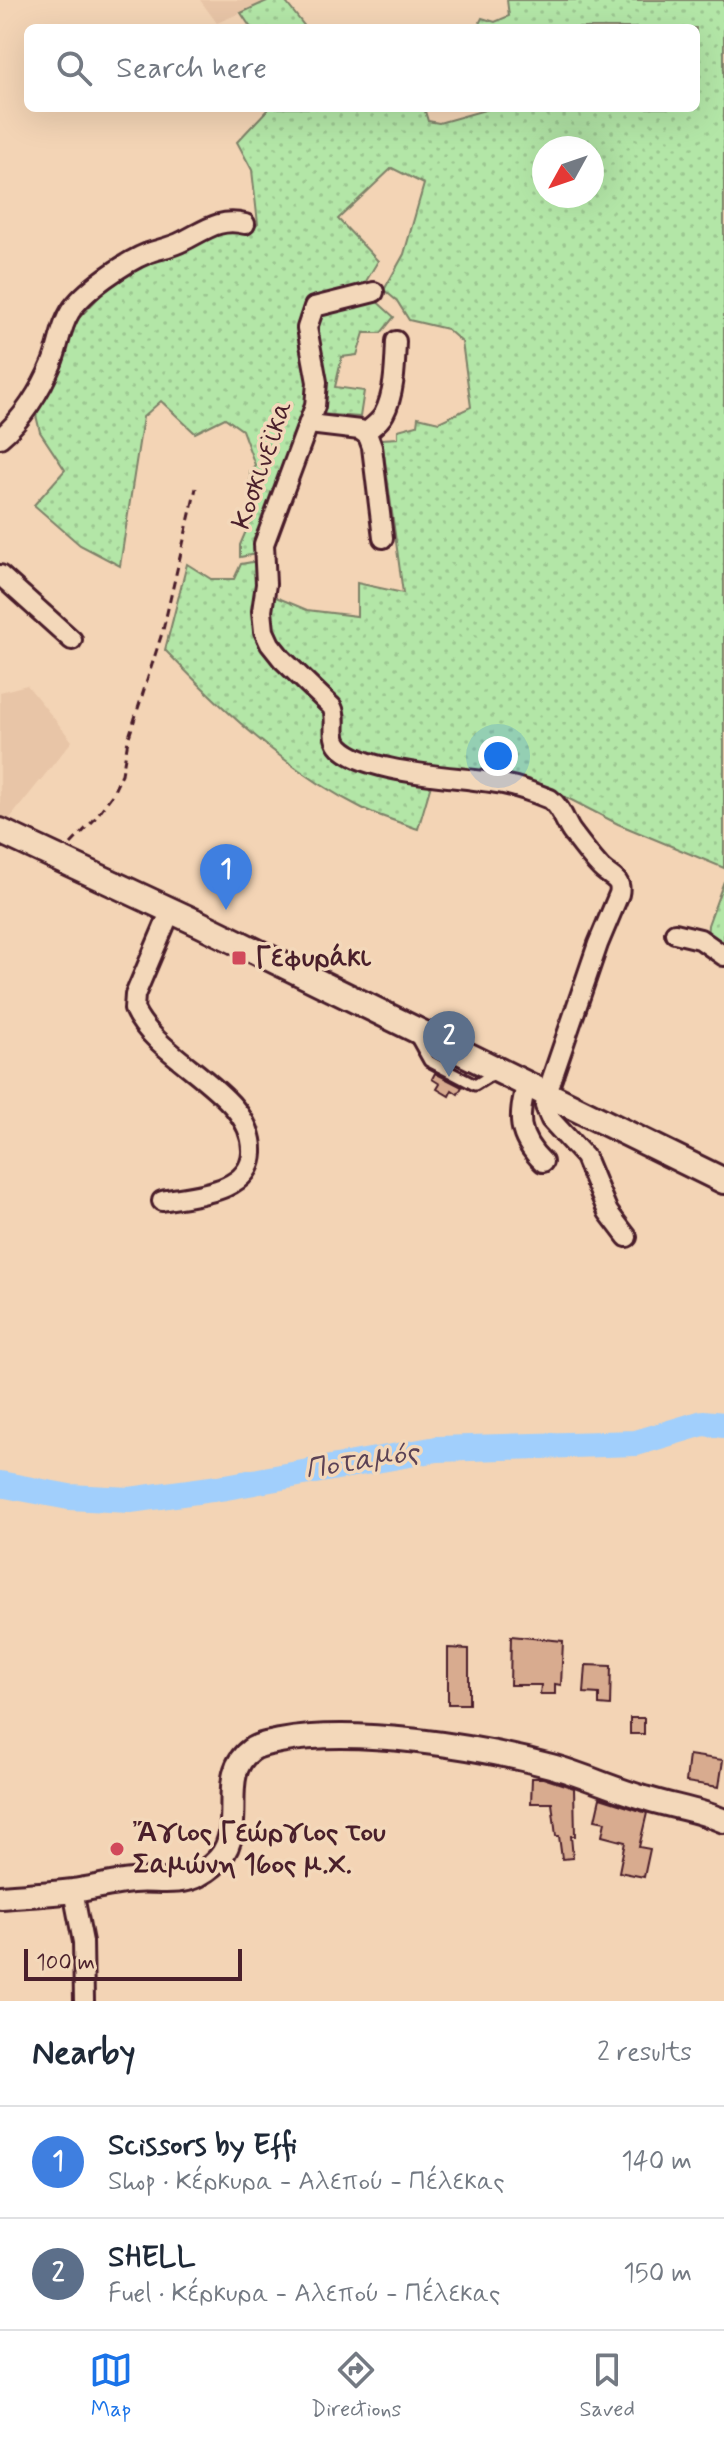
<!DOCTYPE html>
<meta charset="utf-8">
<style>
body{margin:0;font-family:Mynerve,sans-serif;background:#f6f6f7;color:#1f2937}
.compass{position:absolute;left:532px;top:136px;width:72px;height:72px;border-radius:50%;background:#fff;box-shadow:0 8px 32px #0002;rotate:230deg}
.scale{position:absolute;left:24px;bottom:20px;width:218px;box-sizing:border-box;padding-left:8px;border:4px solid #4a1f2b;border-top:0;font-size:22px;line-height:28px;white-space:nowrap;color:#4a1f2b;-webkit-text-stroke:6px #f3d8ba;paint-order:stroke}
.you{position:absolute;left:498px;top:756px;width:28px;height:28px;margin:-20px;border:6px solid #fff;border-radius:50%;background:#1a73e8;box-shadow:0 0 0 12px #1a73e833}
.badge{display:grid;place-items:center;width:52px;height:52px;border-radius:50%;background:#1a73e8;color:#fff;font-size:26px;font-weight:700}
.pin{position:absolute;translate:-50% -66px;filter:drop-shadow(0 2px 4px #0008)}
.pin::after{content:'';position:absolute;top:42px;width:28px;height:24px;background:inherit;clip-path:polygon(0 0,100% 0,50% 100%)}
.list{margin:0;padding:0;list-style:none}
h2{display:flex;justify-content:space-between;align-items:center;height:104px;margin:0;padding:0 32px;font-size:34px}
h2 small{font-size:26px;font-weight:400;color:#747a83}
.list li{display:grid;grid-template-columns:52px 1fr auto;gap:24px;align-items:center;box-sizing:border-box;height:112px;padding:0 32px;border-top:2px solid #e0e1e3}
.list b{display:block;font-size:30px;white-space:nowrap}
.list p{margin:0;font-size:26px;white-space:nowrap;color:#747a83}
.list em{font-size:26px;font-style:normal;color:#747a83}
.icon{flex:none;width:44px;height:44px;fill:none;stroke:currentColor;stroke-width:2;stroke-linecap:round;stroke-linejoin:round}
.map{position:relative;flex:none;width:724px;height:2001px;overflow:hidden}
.search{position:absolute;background:#fff;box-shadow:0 8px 32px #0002;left:24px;right:24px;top:24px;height:88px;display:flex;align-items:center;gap:20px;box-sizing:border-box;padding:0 28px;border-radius:12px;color:#747a83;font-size:30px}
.sheet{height:328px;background:#fff}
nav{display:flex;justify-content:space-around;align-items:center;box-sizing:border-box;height:112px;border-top:2px solid #e0e1e3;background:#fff;font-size:22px;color:#747a83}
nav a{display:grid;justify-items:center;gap:4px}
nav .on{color:#1a73e8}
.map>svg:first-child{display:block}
</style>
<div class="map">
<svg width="724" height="2001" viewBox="0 0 724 2001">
<defs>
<pattern id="grass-dots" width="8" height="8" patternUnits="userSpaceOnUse" patternTransform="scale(2)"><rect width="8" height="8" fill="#b3e6a7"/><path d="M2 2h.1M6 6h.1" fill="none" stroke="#9bc590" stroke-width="1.8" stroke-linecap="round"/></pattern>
</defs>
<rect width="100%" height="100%" fill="#f3d4b5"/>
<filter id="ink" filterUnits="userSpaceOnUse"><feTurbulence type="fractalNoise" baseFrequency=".0125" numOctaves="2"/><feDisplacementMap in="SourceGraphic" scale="16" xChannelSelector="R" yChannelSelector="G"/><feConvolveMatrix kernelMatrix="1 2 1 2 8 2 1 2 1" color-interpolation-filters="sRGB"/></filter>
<g filter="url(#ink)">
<g fill="#e8c5a7">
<polygon points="200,0 266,0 267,1 217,23"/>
<polygon points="27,685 72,741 7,822 0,819 0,692"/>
</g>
<g fill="url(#grass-dots)" stroke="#7e8269" stroke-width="2" fill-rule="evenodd">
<polygon points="269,0 284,0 306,28 251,28 241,13"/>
<path d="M507,0H724V868L618,824L550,789L433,778L418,829C399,822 378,816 360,807C286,770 222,709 165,650L187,564L211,579H234L241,564L258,561L259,590L307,610L357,616V583L403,593L382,439L398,438V430L417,425L418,417L439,422L471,407L462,342L447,329L409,320L397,301L384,290L404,254L424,184L392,168L338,219L378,261L362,288L394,317L381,333H364L357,355L342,357L335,387L364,391L360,417L308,413L256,554L240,557V545L252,517L250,471L255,465L242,430L225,418L195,433L161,401L143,417L120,566L80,545L34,505L65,470L40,432L36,415L78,319L120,275L232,225L248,233L258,224L252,170L237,142L269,108H424L428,121L439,123L492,108H696V28H477L482,18L495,22L509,16ZM544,148H592V196H544Z"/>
<polygon points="724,881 724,951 707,938 708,925"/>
</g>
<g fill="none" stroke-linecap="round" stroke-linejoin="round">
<polyline stroke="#a1cffc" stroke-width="26" points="0,1484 69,1497 130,1500 226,1487 437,1449 636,1443 703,1423 724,1425"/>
</g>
<g fill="#d8ab8f" stroke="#4a1f2b" stroke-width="2">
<polygon points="435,1073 462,1087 458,1094 452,1090 449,1096 437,1089 440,1084 432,1079"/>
<polygon points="511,1636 563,1641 561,1685 555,1684 555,1694 540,1694 541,1685 510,1685"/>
<polygon points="448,1648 469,1649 469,1704 448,1704"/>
<polygon points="586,1665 611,1666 610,1706 599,1705 599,1694 584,1693"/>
<rect x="630" y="1718" width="14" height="16"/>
<polygon points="689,1755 723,1760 719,1787 686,1782"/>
<polygon points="532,1778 543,1778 574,1788 575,1836 571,1836 573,1858 562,1859 559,1836 556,1836 552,1803 531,1803"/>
<polygon points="600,1798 647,1813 639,1847 650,1849 644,1877 619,1872 625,1842 602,1836 605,1822 595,1820"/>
</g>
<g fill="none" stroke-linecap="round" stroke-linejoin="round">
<g stroke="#4a1f2b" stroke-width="15">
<polyline id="service" points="415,1036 429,1061 475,1085 496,1072"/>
</g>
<g stroke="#4a1f2b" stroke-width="24">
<g id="minor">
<path d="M374,292L314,307L307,328L317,382L315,406L264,544L266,584L262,611L264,631L270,644L282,659L332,707C339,720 329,736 340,747C367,775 463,776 503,784C519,787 535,793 550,799C561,807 564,820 571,831C580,843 589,855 599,866C608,877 623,878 619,894L598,944L547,1093L545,1106L551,1120L585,1157L608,1212L627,1237"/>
<polyline points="309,424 360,430 368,436 372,447 383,538"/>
<path d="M365,433C372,427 380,422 384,414C395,393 395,364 396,341"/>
<path d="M0,438C22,420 41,390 52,363C59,346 60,328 70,312C83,291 125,262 148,253C159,249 172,247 183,241C204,231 220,217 245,224"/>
<polyline points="0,575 72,640"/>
<polyline points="675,933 700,939 724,956"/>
<path d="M527,1083C517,1116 517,1137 543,1162"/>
<path d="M162,1201C193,1195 250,1193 252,1153C255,1093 158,1062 134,1009L135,995L171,910"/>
<polyline points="73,1891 83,1942 84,2001"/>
</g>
</g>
<g stroke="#4a1f2b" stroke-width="28">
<path id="tertiary" d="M0,1897C24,1895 49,1894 73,1891C93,1888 112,1883 132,1881C154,1879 179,1885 198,1875C221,1863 231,1847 232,1822C234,1796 227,1767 251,1750C259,1744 271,1743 280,1741C356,1727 476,1746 551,1766C584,1775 615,1790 648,1799C674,1807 700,1810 724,1821"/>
</g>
<g stroke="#4a1f2b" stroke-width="30">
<polyline id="secondary" points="0,831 200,924 724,1181"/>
</g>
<polyline stroke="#4a1f2b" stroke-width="3" stroke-dasharray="8 6" stroke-linecap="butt" points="71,844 93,821 112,795 122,774 128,740 163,630 196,488"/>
<use href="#service" stroke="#f3d8ba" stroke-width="9"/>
<use href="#minor" stroke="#f3d8ba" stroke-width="18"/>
<use href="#tertiary" stroke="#f3d8ba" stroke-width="22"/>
<use href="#secondary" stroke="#f3d8ba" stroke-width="24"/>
</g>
</g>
<g fill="#d1495b" stroke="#f3d8ba" stroke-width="3">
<rect x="231" y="950" width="16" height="16" rx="4"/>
<circle cx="117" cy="1849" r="8"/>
</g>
<g text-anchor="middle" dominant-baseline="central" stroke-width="7" stroke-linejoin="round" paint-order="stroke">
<g font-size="28" fill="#4a1f2b" stroke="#f3d8ba">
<text transform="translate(263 465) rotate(-71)">Κοσκινεϊκα</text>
</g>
<g font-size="28" font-weight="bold" fill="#4a1f2b" stroke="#f3d8ba" text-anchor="start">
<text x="255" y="958">Γεφυράκι</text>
<text x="133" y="1833">Ἄγιος Γεώργιος του<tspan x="133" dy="32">Σαμώνη 16ος μ.Χ.</tspan></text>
</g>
<g font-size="30" font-style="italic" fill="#5b4255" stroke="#f3d8ba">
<text transform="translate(362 1461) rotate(-9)">Ποταμός</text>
</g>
</g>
</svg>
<svg class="compass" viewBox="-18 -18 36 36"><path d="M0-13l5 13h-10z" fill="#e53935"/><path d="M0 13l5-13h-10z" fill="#747a83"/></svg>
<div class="scale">100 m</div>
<div class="you"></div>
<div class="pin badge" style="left:226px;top:910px;background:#3f7fe0">1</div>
<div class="pin badge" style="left:449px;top:1077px;background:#5c6f8a">2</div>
<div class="search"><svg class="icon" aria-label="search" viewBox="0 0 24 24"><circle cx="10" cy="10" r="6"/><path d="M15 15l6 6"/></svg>Search here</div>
</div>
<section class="sheet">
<h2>Nearby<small>2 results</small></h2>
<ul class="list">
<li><span class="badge" style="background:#3f7fe0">1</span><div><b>Scissors by Effi</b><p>Shop · Κέρκυρα - Αλεπού - Πέλεκας</p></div><em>140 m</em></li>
<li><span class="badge" style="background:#5c6f8a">2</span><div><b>SHELL</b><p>Fuel · Κέρκυρα - Αλεπού - Πέλεκας</p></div><em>150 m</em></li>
</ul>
</section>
<nav>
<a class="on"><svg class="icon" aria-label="map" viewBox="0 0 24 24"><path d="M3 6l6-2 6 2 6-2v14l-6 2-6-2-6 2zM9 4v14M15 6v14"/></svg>Map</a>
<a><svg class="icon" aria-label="directions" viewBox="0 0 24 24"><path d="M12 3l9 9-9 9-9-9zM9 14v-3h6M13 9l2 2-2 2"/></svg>Directions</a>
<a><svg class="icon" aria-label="saved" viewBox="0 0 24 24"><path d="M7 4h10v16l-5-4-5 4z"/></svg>Saved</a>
</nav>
